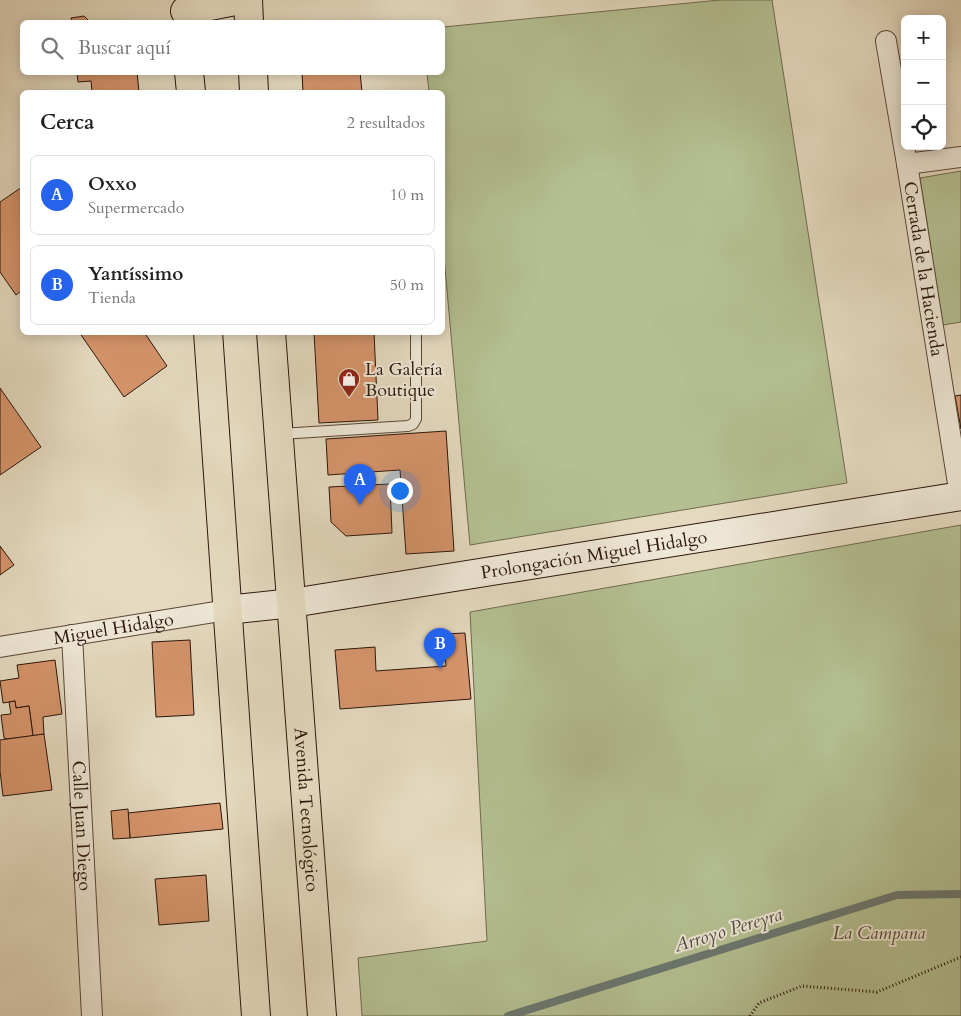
<!DOCTYPE html>
<html lang="es">
<meta charset="utf-8">
<style>
body{margin:0;font-family:Cardo,serif;background:#f6f6f6;color:#222}
.controls{position:absolute;right:15px;top:15px;display:grid;overflow:hidden;border-radius:8px;box-shadow:0 2px 12px #0003}
.controls button{width:45px;height:45px;display:grid;place-items:center;padding:0;border:0;border-bottom:1px solid #e0e0e0;background:#fff;color:#222;font:25px sans-serif}
.you{position:absolute;left:399px;top:490px;width:18px;height:18px;margin:-12px;border:4px solid #fff;border-radius:50%;background:#1a73e8;box-shadow:0 0 0 8px #1a73e833}
.badge{display:grid;place-items:center;width:32px;height:32px;border-radius:50%;background:#2563eb;color:#fff;font-size:16px;font-weight:700}
.pin{position:absolute;translate:-50% -41px;filter:drop-shadow(0 1px 2px #0008)}
.pin::after{content:'';position:absolute;top:26px;width:18px;height:15px;background:inherit;clip-path:polygon(0 0,100% 0,50% 100%)}
.list{margin:0;padding:0;list-style:none}
h2{display:flex;justify-content:space-between;align-items:center;height:65px;margin:0;padding:0 20px;font-size:21px}
h2 small{font-size:16px;font-weight:400;color:#767676}
.list li{display:grid;grid-template-columns:32px 1fr auto;gap:15px;align-items:center;box-sizing:border-box;height:80px;margin:0 10px 10px;padding:0 10px;border:1px solid #e0e0e0;border-radius:8px}
.list b{display:block;font-size:19px;white-space:nowrap}
.list p{margin:0;font-size:16px;white-space:nowrap;color:#767676}
.list em{font-size:16px;font-style:normal;color:#767676}
.icon{flex:none;width:28px;height:28px;fill:none;stroke:currentColor;stroke-width:2;stroke-linecap:round;stroke-linejoin:round}
.map{position:relative;flex:none;width:961px;height:1016px;overflow:hidden}
.search{position:absolute;background:#fff;box-shadow:0 2px 12px #0003;left:20px;top:20px;width:425px;height:55px;display:flex;align-items:center;gap:12px;box-sizing:border-box;padding:0 18px;border-radius:8px;color:#767676;font-size:19px}
.panel{position:absolute;background:#fff;box-shadow:0 2px 12px #0003;left:20px;top:90px;width:425px;height:245px;border-radius:8px}
.map>svg:first-child{display:block}
</style>
<div class="map">
<svg width="961" height="1016" viewBox="0 0 961 1016">
<rect width="100%" height="100%" fill="#e5dac0"/>
<filter id="stains"><feTurbulence type="fractalNoise" baseFrequency=".004" numOctaves="4"/><feColorMatrix values="0 0 0 0 .2 0 0 0 0 .09 0 0 0 0 .02 0 0 0 .5 -.17"/></filter>
<radialGradient id="worn" r=".72"><stop offset=".6" stop-color="#630" stop-opacity="0"/><stop offset="1" stop-color="#630" stop-opacity=".3"/></radialGradient>
<g fill="#b4c092" stroke="#706b4f">
<polygon points="720,0 772,0 847,483 470,545 443,246 442,92 429,92 427,73 442,72 443,27"/>
<polygon points="961,171 961,322 943,325 920,178"/>
<polygon points="961,525 961,1016 362,1016 358,958 487,941 470,612"/>
</g>
<g fill="none" stroke-linecap="round" stroke-linejoin="round">
<polyline stroke="#6b7870" stroke-width="8" points="508,1016 897,895 961,894"/>
</g>
<g fill="#d6956c" stroke="#2b160c">
<polygon points="84,16 90,22 72,22 71,18"/>
<polygon points="77,72 137,72 139,92 92,92 91,81 78,82"/>
<polygon points="302,72 360,72 362,92 303,92"/>
<polygon points="22,187 22,290 16,295 0,272 0,202"/>
<polygon points="79,332 144,332 167,366 124,397"/>
<polygon points="314,332 374,332 378,420 319,423"/>
<polygon points="0,388 41,447 0,475"/>
<polygon points="961,395 961,429 955,396"/>
<polygon points="446,431 454,551 406,554 400,470 328,475 326,439"/>
<polygon points="390,484 392,533 346,536 331,522 329,487"/>
<polygon points="0,546 14,565 0,575"/>
<polygon points="465,633 471,699 340,709 335,650 375,647 376,671 446,666 443,634"/>
<polygon points="190,640 194,715 156,717 152,642"/>
<polygon points="55,660 62,714 43,717 44,734 33,736 29,706 16,708 15,701 3,703 0,681 19,678 17,665"/>
<polygon points="15,701 16,708 29,706 33,736 7,739 4,738 1,715 11,714 9,702"/>
<polygon points="44,734 52,790 3,796 0,771 0,740"/>
<polygon points="220,803 223,829 130,838 128,813"/>
<polygon points="128,809 130,838 113,839 111,811"/>
<polygon points="206,875 209,921 159,925 155,879"/>
</g>
<g fill="none" stroke-linecap="round" stroke-linejoin="round">
<g stroke="#5a4739" stroke-width="12">
<polyline id="service" points="280,434 408,426 413,424 416,419 416,332"/>
</g>
<g stroke="#5a4739" stroke-width="22">
<g id="minor">
<path id="s1" d="M886,41L907,164L960,496"/>
<polyline points="907,164 961,157"/>
<path id="s2" d="M72,635L92,1016"/>
<path id="s3" d="M0,647L227,610"/>
</g>
</g>
<g stroke="#2b160c" stroke-width="30">
<g id="secondary">
<path id="s4" d="M227,610L292,603L961,496"/>
</g>
</g>
<g stroke="#2b160c" stroke-width="30">
<g id="primary">
<polyline points="248,0 249,22"/>
<polyline points="185,11 240,0"/>
<polyline points="189,72 191,92"/>
<polyline points="253,72 254,92"/>
<polyline points="208,332 256,1016"/>
<path id="s5" d="M271,332L322,1016"/>
</g>
</g>
<polyline stroke="#2b160c" stroke-width="3" stroke-dasharray="1 2.5" stroke-linecap="butt" points="750,1016 759,1003 802,986 877,992 961,957"/>
<use href="#service" stroke="#eee7d6" stroke-width="10"/>
<use href="#minor" stroke="#eee7d6" stroke-width="20"/>
<use href="#secondary" stroke="#eee7d6" stroke-width="28"/>
<use href="#primary" stroke="#e5dac0" stroke-width="28"/>
</g>
<defs>
<g id="shop-pin" transform="scale(1.125)"><path d="M0 17L-7.5 6A9.5 9.5 0 1 1 7.5 6Z" fill="#8f2418" stroke="#eee7d6"/><path d="M-5-2.5h2.3a2.7 3.5 0 0 1 5.4 0H5L5.5 6h-11ZM-1.5-2.5h3a1.5 2.3 0 0 0-3 0Z" fill="#fff"/></g>
</defs>
<g fill-rule="evenodd">
<use href="#shop-pin" x="349" y="379"/>
</g>
<g text-anchor="middle" dominant-baseline="central" stroke-width="4" stroke-linejoin="round" paint-order="stroke">
<g font-size="18" fill="#2b160c" stroke="#eee7d6">
<text stroke="none"><textPath href="#s1" startOffset="231">Cerrada de la Hacienda</textPath></text>
<text stroke="none"><textPath href="#s4" startOffset="371">Prolongación Miguel Hidalgo</textPath></text>
<text stroke="none"><textPath href="#s3" startOffset="115">Miguel Hidalgo</textPath></text>
<text stroke="none"><textPath href="#s5" startOffset="479">Avenida Tecnológico</textPath></text>
<text stroke="none"><textPath href="#s2" startOffset="191">Calle Juan Diego</textPath></text>
</g>
<g font-size="18" fill="#2b160c" stroke="#eee7d6" text-anchor="start">
<text x="365" y="369">La Galería<tspan x="365" dy="21">Boutique</tspan></text>
</g>
<g font-size="18" font-style="italic" fill="#544934" stroke="#eee7d6">
<text x="879" y="933">La Campana</text>
</g>
<g font-size="19" font-style="italic" fill="#504f46" stroke="#eee7d6">
<text transform="translate(728 930) rotate(-17)">Arroyo Pereyra</text>
</g>
</g>
<rect width="100%" height="100%" filter="url(#stains)"/>
<rect width="100%" height="100%" fill="url(#worn)"/>
</svg>
<div class="controls">
<button>+</button>
<button>−</button>
<button><svg class="icon" aria-label="locate" viewBox="0 0 24 24"><circle cx="12" cy="12" r="6"/><path d="M12 2v4M12 18v4M2 12h4M18 12h4"/></svg></button>
</div>
<div class="you"></div>
<div class="pin badge" style="left:360px;top:505px">A</div>
<div class="pin badge" style="left:440px;top:669px">B</div>
<div class="search"><svg class="icon" aria-label="search" viewBox="0 0 24 24"><circle cx="10" cy="10" r="6"/><path d="M15 15l6 6"/></svg>Buscar aquí</div>
<section class="panel">
<h2>Cerca<small>2 resultados</small></h2>
<ul class="list">
<li><span class="badge">A</span><div><b>Oxxo</b><p>Supermercado</p></div><em>10 m</em></li>
<li><span class="badge">B</span><div><b>Yantíssimo</b><p>Tienda</p></div><em>50 m</em></li>
</ul>
</section>
</div>
